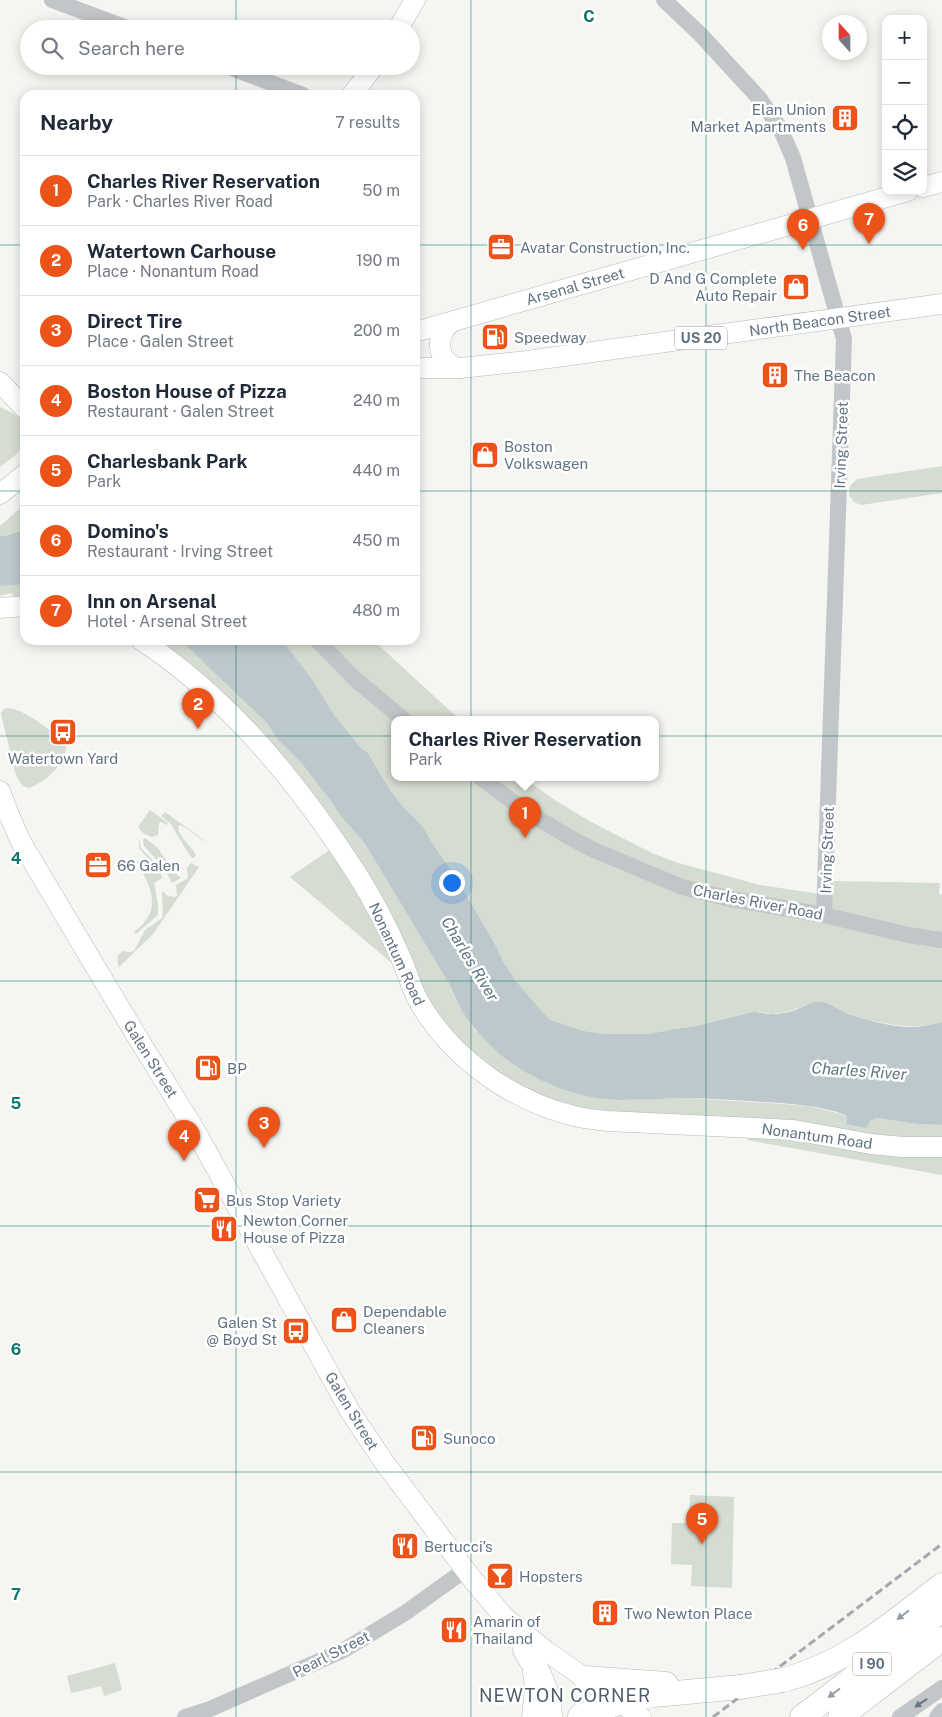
<!DOCTYPE html>
<meta charset="utf-8">
<style>
body{margin:0;font-family:"Public Sans",sans-serif;background:#f2f2f3;color:#1f2937}
.controls{position:absolute;right:15px;top:15px;display:grid;overflow:hidden;border-radius:10px;box-shadow:0 2px 12px #0003}
.controls button{width:45px;height:45px;display:grid;place-items:center;padding:0;border:0;border-bottom:1px solid #e0e1e3;background:#fff;color:#1f2937;font:25px sans-serif}
.compass{position:absolute;left:822px;top:15px;width:45px;height:45px;border-radius:50%;background:#fff;box-shadow:0 2px 12px #0003;rotate:339deg}
.you{position:absolute;left:451px;top:882px;width:18px;height:18px;margin:-12px;border:4px solid #fff;border-radius:50%;background:#1a73e8;box-shadow:0 0 0 8px #1a73e833}
.badge{display:grid;place-items:center;width:32px;height:32px;border-radius:50%;background:#ec5319;color:#fff;font-size:16px;font-weight:700}
.pin{position:absolute;translate:-50% -41px;filter:drop-shadow(0 1px 2px #0008)}
.pin::after{content:'';position:absolute;top:26px;width:18px;height:15px;background:inherit;clip-path:polygon(0 0,100% 0,50% 100%)}
.popup{position:absolute;left:391px;top:716px;width:268px;height:65px;box-sizing:border-box;display:grid;place-content:center;border-radius:10px;background:#fff;filter:drop-shadow(0 1px 4px #0005);font-size:16px;white-space:nowrap;color:#747a83}
.popup b{font-size:19px;color:#1f2937}
.popup::after{content:'';position:absolute;left:50%;top:100%;margin-left:-10px;border:10px solid transparent;border-top-color:#fff}
.list{margin:0;padding:0;list-style:none}
h2{display:flex;justify-content:space-between;align-items:center;height:65px;margin:0;padding:0 20px;font-size:21px}
h2 small{font-size:16px;font-weight:400;color:#747a83}
.list li{display:grid;grid-template-columns:32px 1fr auto;gap:15px;align-items:center;box-sizing:border-box;height:70px;padding:0 20px;border-top:1px solid #e0e1e3}
.list b{display:block;font-size:19px;white-space:nowrap}
.list p{margin:0;font-size:16px;white-space:nowrap;color:#747a83}
.list em{font-size:16px;font-style:normal;color:#747a83}
.icon{flex:none;width:28px;height:28px;fill:none;stroke:currentColor;stroke-width:2;stroke-linecap:round;stroke-linejoin:round}
.map{position:relative;flex:none;width:942px;height:1717px;overflow:hidden}
.search{position:absolute;background:#fff;box-shadow:0 2px 12px #0003;left:20px;top:20px;width:400px;height:55px;display:flex;align-items:center;gap:12px;box-sizing:border-box;padding:0 18px;border-radius:28px;color:#747a83;font-size:19px}
.panel{position:absolute;background:#fff;box-shadow:0 2px 12px #0003;left:20px;top:90px;width:400px;height:555px;border-radius:15px}
.map>svg:first-child{display:block}
</style>
<div class="map">
<svg width="942" height="1717" viewBox="0 0 942 1717">
<rect width="100%" height="100%" fill="#f5f5f1"/>
<g fill="#d5dcd1">
<path d="M0,407C13,413 25,418 25,434C25,439 25,444 21,449C16,456 7,461 0,467Z"/>
<polygon points="942,466 942,493 861,505 854,502 849,495 850,486 857,479"/>
<polygon points="25,504 25,529 9,535 0,536 0,526 2,524"/>
<polygon points="13,584 25,584 25,608 17,608 12,593 0,596 0,586"/>
<polygon points="135,640 180,640 267,723 278,740 303,765 330,800 340,815 365,844 451,987 454,997 475,1030 515,1066 548,1084 598,1097 616,1100 684,1098 769,1103 808,1106 846,1115 847,1119 846,1123 870,1121 877,1118 917,1124 942,1125 942,1175 747,1140 754,1128 579,1117 461,1055 419,986 290,877 334,847 260,751"/>
<path d="M280,640H373L459,719H395V777H523L553,799L591,822L652,853L675,862L760,885L833,896L834,881L940,883L939,894H942V1022C932,1024 921,1027 910,1026C890,1026 842,1016 827,1003L805,1006L782,1013L772,1014L761,1012H753L696,1026L674,1029L649,1034H604L584,1031L550,1020L539,1008L516,981L504,963L495,944L457,879L433,844L425,830L417,820L406,810L390,790L368,753L361,748L334,715L305,671L287,646Z"/>
<path d="M6,708C23,707 53,733 67,743C66,746 66,750 65,754C60,769 43,783 29,788L23,786L19,781L15,772L1,714L3,710Z"/>
<polygon points="150,810 168,823 167,825 161,822 159,824 158,835 151,837 143,833 138,827"/>
<path d="M165,812L207,842C197,838 190,829 180,825L178,826C178,837 191,845 196,855L194,858H192L188,853L171,824L161,816Z"/>
<polygon points="145,838 158,848 174,872 181,878 172,883 164,868 144,846 143,840"/>
<path d="M139,839L141,848L160,868L162,878L154,883L158,905V915L136,934L134,932C164,910 151,887 136,861L156,868L139,848Z"/>
<polygon points="191,863 199,867 197,870 153,934 119,967 117,961 118,955 123,951 130,952 134,951 145,930 162,918 163,912 162,893 163,892 166,893 165,895 175,897 177,896 176,885 188,878 187,868"/>
<polygon points="690,1495 734,1497 732,1588 691,1586 692,1565 671,1564 672,1523 689,1523"/>
<polygon points="115,1663 122,1690 104,1696 101,1686 71,1693 67,1676"/>
</g>
<g fill="#bdc8cd">
<polygon points="25,529 25,584 0,586 0,536 9,535"/>
<path d="M180,640H280L287,646L313,681L334,715L361,748L368,753L390,790L406,810L417,820L425,830L433,844L457,879L495,944L504,963L516,981L539,1008L550,1020L584,1031L604,1034H649L674,1029L696,1026L753,1012C760,1012 765,1014 772,1014C782,1015 793,1011 802,1007C809,1005 813,1001 820,1002C829,1002 838,1010 848,1014C867,1020 891,1027 912,1027C922,1027 932,1024 942,1022V1125L917,1124L877,1118L870,1121L866,1128L846,1124L847,1119L846,1115C816,1104 781,1103 749,1101C727,1100 704,1098 681,1098C660,1099 638,1100 617,1100C573,1098 525,1078 493,1048C475,1031 459,1011 451,987L365,844L340,815L330,800L303,765L278,740L267,723Z"/>
</g>
<g fill="none" stroke-linecap="round" stroke-linejoin="round">
<g stroke="#b5b9bd" stroke-width="21">
<g id="major">
<polyline points="398,29 415,0"/>
<polyline points="352,95 374,66"/>
<polyline points="923,187 942,182"/>
<path d="M453,321C434,334 435,363 460,368"/>
<polyline points="415,332 908,191"/>
<polyline points="415,368 460,368 527,361 942,304"/>
<polyline points="0,382 25,409"/>
<polyline points="0,494 25,474"/>
<polyline points="0,608 25,606"/>
<path d="M141,640C229,698 298,783 355,871C373,899 388,928 401,958C407,972 411,987 418,1000C451,1059 513,1102 578,1117C588,1119 598,1120 608,1121L794,1130L871,1144L903,1147H942"/>
<polyline points="0,791 9,815 21,842 136,1035 196,1132 351,1413 384,1462 473,1580 504,1617 546,1651 641,1717"/>
<polyline points="532,1717 535,1688 533,1672"/>
</g>
</g>
<g stroke="#b4b8bb" stroke-width="25">
<g id="highway">
<path d="M525,1650C538,1671 550,1691 550,1717"/>
<polyline points="585,1678 666,1684"/>
<path d="M783,1680C846,1664 891,1624 942,1585"/>
<polyline points="580,1716 633,1698 654,1695 741,1687"/>
<polyline points="802,1717 942,1610"/>
<polyline points="840,1717 942,1639"/>
</g>
</g>
<g stroke="#c2c6c9" stroke-width="16">
<polyline points="52,0 130,29"/>
<polyline points="664,0 700,34 759,98 780,128 793,158 844,339 824,915"/>
<polyline points="226,66 303,95"/>
<polyline points="317,640 355,679 403,719"/>
<polyline points="480,777 524,810 569,837 594,850 682,887 731,899 824,915 908,935 942,940"/>
<polyline points="185,1717 210,1709 344,1650 405,1613 465,1570"/>
<polyline points="900,1717 942,1688"/>
<polyline points="937,1717 942,1711"/>
</g>
<use href="#major" stroke="#fff" stroke-width="20"/>
<use href="#highway" stroke="#fff" stroke-width="24"/>
<polyline stroke="#a2a8ae" stroke-width="3" stroke-dasharray="8 4" stroke-linecap="butt" points="713,1717 942,1544"/>
<g stroke="#b4b8bb" stroke-width="25" stroke-linecap="butt">
<polyline id="highway-bridge" points="741,1687 783,1680"/>
</g>
<use href="#highway-bridge" stroke="#fff" stroke-width="24"/>
</g>
<defs><path id="oneway-solid" d="M-6-.8H1V-3.2L6.5 0L1 3.2V.8H-6Z" transform="scale(1.25)"/></defs>
<g fill="#919da9">
<use href="#oneway-solid" transform="translate(903 1615) rotate(143)"/>
<use href="#oneway-solid" transform="translate(834 1693) rotate(143)"/>
</g>
<use fill="#677787" href="#oneway-solid" transform="translate(921 1703) rotate(146)"/>
<path fill="none" stroke="#0f766e" stroke-width="1" stroke-opacity="0.55" d="M236,0V29M471,0V1717M706,0V1717M236,66V95M0,245H25M415,245H942M0,491H25M415,491H942M236,640V1717M0,736H942M0,981H942M0,1226H942M0,1472H942"/>
<defs>
<g id="building-square" transform="scale(1.4375)"><rect x="-9" y="-9" width="18" height="18" rx="4" fill="#ec5319" stroke="#fff"/><path d="M-4-6H4V6H1V3H-1V6H-4ZM-2.5-4.3h1.7v1.8h-1.7ZM.8-4.3h1.7v1.8H.8ZM-2.5-1h1.7V.8h-1.7ZM.8-1h1.7V.8H.8Z" fill="#fff"/></g>
<g id="office-square" transform="scale(1.4375)"><rect x="-9" y="-9" width="18" height="18" rx="4" fill="#ec5319" stroke="#fff"/><path d="M-6-3h4V-5.5h4V-3h4V5H-6ZM-1-4.5V-3h2v-1.5ZM-6 0V1H6V0Z" fill="#fff"/></g>
<g id="shop-square" transform="scale(1.4375)"><rect x="-9" y="-9" width="18" height="18" rx="4" fill="#ec5319" stroke="#fff"/><path d="M-5-2.5h2.3a2.7 3.5 0 0 1 5.4 0H5L5.5 6h-11ZM-1.5-2.5h3a1.5 2.3 0 0 0-3 0Z" fill="#fff"/></g>
<g id="fuel-square" transform="scale(1.4375)"><rect x="-9" y="-9" width="18" height="18" rx="4" fill="#ec5319" stroke="#fff"/><path d="M-5.5-6h7V0h2V4h1.3V-2.5L3-4.5l.8-.8L6-3V5H2.5V1h-1V6h-7ZM-4.2-4.7v3.2H.2V-4.7Z" fill="#fff"/></g>
<g id="bus-square" transform="scale(1.4375)"><rect x="-9" y="-9" width="18" height="18" rx="4" fill="#ec5319" stroke="#fff"/><path d="M-5-6H5V4H4V6H2V4H-2V6H-4V4H-5ZM-3.5-4V0h7V-4ZM-3.5 1.2v1.5H-2V1.2ZM2 1.2v1.5H3.5V1.2Z" fill="#fff"/></g>
<g id="supermarket-square" transform="scale(1.4375)"><rect x="-9" y="-9" width="18" height="18" rx="4" fill="#ec5319" stroke="#fff"/><path d="M-6-5.5h2.5l.6 2H6L4.5 2H-2.5L-4.4-4H-6ZM-1.5 3.2a1.3 1.3 0 1 0 .1 0ZM3 3.2a1.3 1.3 0 1 0 .1 0Z" fill="#fff"/></g>
<g id="restaurant-square" transform="scale(1.4375)"><rect x="-9" y="-9" width="18" height="18" rx="4" fill="#ec5319" stroke="#fff"/><path d="M-5-6h1v4h1v-4h1v4h1v-4h1v5L-1.5 .5V6h-2V.5L-5-1ZM5-6V6H3V1.5H1.5Q1.5-4 5-6Z" fill="#fff"/></g>
<g id="bar-square" transform="scale(1.4375)"><rect x="-9" y="-9" width="18" height="18" rx="4" fill="#ec5319" stroke="#fff"/><path d="M-6-5H6L.8 .8V4.5H3.5V6h-7V4.5H-.8V.8Z" fill="#fff"/></g>
</defs>
<g fill-rule="evenodd">
<use href="#building-square" x="845" y="118"/>
<use href="#office-square" x="501" y="247"/>
<use href="#shop-square" x="796" y="287"/>
<use href="#fuel-square" x="495" y="337"/>
<use href="#building-square" x="775" y="375"/>
<use href="#shop-square" x="485" y="455"/>
<use href="#bus-square" x="63" y="732"/>
<use href="#office-square" x="98" y="865"/>
<use href="#fuel-square" x="208" y="1068"/>
<use href="#supermarket-square" x="207" y="1200"/>
<use href="#restaurant-square" x="224" y="1229"/>
<use href="#shop-square" x="344" y="1320"/>
<use href="#bus-square" x="296" y="1331"/>
<use href="#fuel-square" x="424" y="1438"/>
<use href="#restaurant-square" x="405" y="1546"/>
<use href="#bar-square" x="500" y="1576"/>
<use href="#building-square" x="605" y="1613"/>
<use href="#restaurant-square" x="454" y="1630"/>
</g>
<g text-anchor="middle" dominant-baseline="central" stroke-width="5" stroke-linejoin="round" paint-order="stroke">
<g fill="#fff" stroke="#919da9" stroke-width="1">
<rect x="675" y="326.5" width="52" height="23" rx="4"/>
<rect x="853" y="1652.5" width="38" height="23" rx="4"/>
</g>
<g font-size="14" font-weight="bold" fill="#627384">
<text x="701" y="338">US 20</text>
<text x="872" y="1664">I 90</text>
</g>
<g font-size="15" fill="#627384" stroke="#fff" text-anchor="start">
<text x="826" y="109" text-anchor="end">Elan Union<tspan x="826" dy="17">Market Apartments</tspan></text>
<text x="520" y="247">Avatar Construction, Inc.</text>
<text x="777" y="278" text-anchor="end">D And G Complete<tspan x="777" dy="17">Auto Repair</tspan></text>
<text x="514" y="337">Speedway</text>
<text x="794" y="375">The Beacon</text>
<text x="504" y="446">Boston<tspan x="504" dy="17">Volkswagen</tspan></text>
<text x="63" y="758" text-anchor="middle">Watertown Yard</text>
<text x="117" y="865">66 Galen</text>
<text x="227" y="1068">BP</text>
<text x="226" y="1200">Bus Stop Variety</text>
<text x="243" y="1220">Newton Corner<tspan x="243" dy="17">House of Pizza</tspan></text>
<text x="363" y="1311">Dependable<tspan x="363" dy="17">Cleaners</tspan></text>
<text x="277" y="1322" text-anchor="end">Galen St<tspan x="277" dy="17">@ Boyd St</tspan></text>
<text x="443" y="1438">Sunoco</text>
<text x="424" y="1546">Bertucci's</text>
<text x="519" y="1576">Hopsters</text>
<text x="624" y="1613">Two Newton Place</text>
<text x="473" y="1621">Amarin of<tspan x="473" dy="17">Thailand</tspan></text>
</g>
<g font-size="15" fill="#627384" stroke="#fff">
<text transform="translate(575 286) rotate(-16)">Arsenal Street</text>
<text transform="translate(820 321) rotate(-8)">North Beacon Street</text>
<text transform="translate(841 445) rotate(-88)">Irving Street</text>
<text transform="translate(827 850) rotate(-88)">Irving Street</text>
<text transform="translate(758 902) rotate(11)">Charles River Road</text>
<text transform="translate(397 954) rotate(65)">Nonantum Road</text>
<text transform="translate(151 1059) rotate(58)">Galen Street</text>
<text transform="translate(817 1136) rotate(8)">Nonantum Road</text>
<text transform="translate(352 1411) rotate(59)">Galen Street</text>
<text transform="translate(331 1654) rotate(-27)">Pearl Street</text>
</g>
<g font-size="16" font-style="italic" fill="#5e7681" stroke="#fff">
<text transform="translate(470 959) rotate(59)">Charles River</text>
<text transform="translate(859 1071) rotate(4)">Charles River</text>
</g>
<g font-size="18" letter-spacing="1" fill="#505d68" stroke="#fff">
<text x="565" y="1695">NEWTON CORNER</text>
</g>
</g>
<g font-size="16" text-anchor="middle" font-weight="bold" fill="#0f766e" stroke="#fff" stroke-width="5" stroke-linejoin="round" paint-order="stroke">
<text x="589" y="22">C</text>
<text x="16" y="864">4</text>
<text x="16" y="1109">5</text>
<text x="16" y="1355">6</text>
<text x="16" y="1600">7</text>
</g>
</svg>
<div class="controls">
<button>+</button>
<button>−</button>
<button><svg class="icon" aria-label="locate" viewBox="0 0 24 24"><circle cx="12" cy="12" r="6"/><path d="M12 2v4M12 18v4M2 12h4M18 12h4"/></svg></button>
<button><svg class="icon" aria-label="layers" viewBox="0 0 24 24"><path d="M12 4l9 5-9 5-9-5zM3 14l9 5 9-5"/></svg></button>
</div>
<svg class="compass" viewBox="-18 -18 36 36"><path d="M0-13l5 13h-10z" fill="#e53935"/><path d="M0 13l5-13h-10z" fill="#747a83"/></svg>
<div class="you"></div>
<div class="pin badge" style="left:525px;top:838px">1</div>
<div class="popup"><b>Charles River Reservation</b>Park</div>
<div class="pin badge" style="left:198px;top:729px">2</div>
<div class="pin badge" style="left:264px;top:1148px">3</div>
<div class="pin badge" style="left:184px;top:1161px">4</div>
<div class="pin badge" style="left:702px;top:1544px">5</div>
<div class="pin badge" style="left:803px;top:250px">6</div>
<div class="pin badge" style="left:869px;top:244px">7</div>
<div class="search"><svg class="icon" aria-label="search" viewBox="0 0 24 24"><circle cx="10" cy="10" r="6"/><path d="M15 15l6 6"/></svg>Search here</div>
<section class="panel">
<h2>Nearby<small>7 results</small></h2>
<ul class="list">
<li><span class="badge">1</span><div><b>Charles River Reservation</b><p>Park · Charles River Road</p></div><em>50 m</em></li>
<li><span class="badge">2</span><div><b>Watertown Carhouse</b><p>Place · Nonantum Road</p></div><em>190 m</em></li>
<li><span class="badge">3</span><div><b>Direct Tire</b><p>Place · Galen Street</p></div><em>200 m</em></li>
<li><span class="badge">4</span><div><b>Boston House of Pizza</b><p>Restaurant · Galen Street</p></div><em>240 m</em></li>
<li><span class="badge">5</span><div><b>Charlesbank Park</b><p>Park</p></div><em>440 m</em></li>
<li><span class="badge">6</span><div><b>Domino's</b><p>Restaurant · Irving Street</p></div><em>450 m</em></li>
<li><span class="badge">7</span><div><b>Inn on Arsenal</b><p>Hotel · Arsenal Street</p></div><em>480 m</em></li>
</ul>
</section>
</div>
